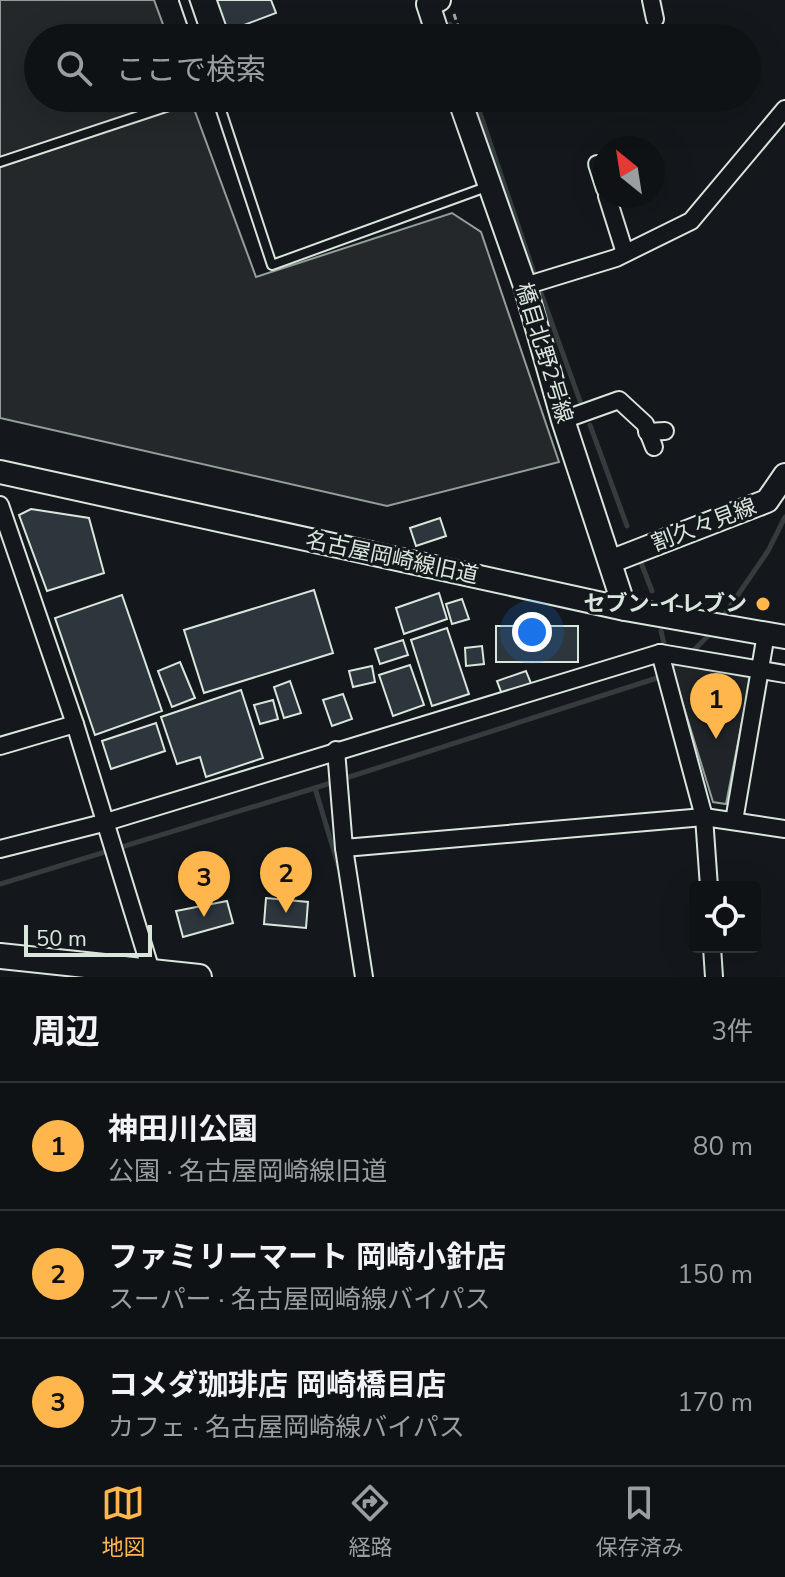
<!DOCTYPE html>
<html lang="ja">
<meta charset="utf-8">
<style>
body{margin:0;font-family:"Nunito Sans","Noto Sans JP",sans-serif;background:#181b1e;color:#f1f3f6}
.controls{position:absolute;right:24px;bottom:24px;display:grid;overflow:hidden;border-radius:8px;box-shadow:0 8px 32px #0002}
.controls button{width:72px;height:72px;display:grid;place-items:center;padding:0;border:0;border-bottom:2px solid #2f3234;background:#0f1215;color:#f1f3f6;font:40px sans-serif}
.compass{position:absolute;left:593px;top:136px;width:72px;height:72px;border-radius:50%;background:#0f1215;box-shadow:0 8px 32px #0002;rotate:330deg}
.scale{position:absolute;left:24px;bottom:20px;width:128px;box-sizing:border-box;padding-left:8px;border:4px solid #d8e6dc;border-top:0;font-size:22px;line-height:28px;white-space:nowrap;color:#d8e6dc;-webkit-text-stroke:6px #14181c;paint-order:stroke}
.you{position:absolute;left:532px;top:632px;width:28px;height:28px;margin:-20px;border:6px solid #fff;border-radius:50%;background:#1a73e8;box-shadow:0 0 0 12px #1a73e833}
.badge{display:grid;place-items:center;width:52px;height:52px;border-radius:50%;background:#ffb74d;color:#111;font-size:26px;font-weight:700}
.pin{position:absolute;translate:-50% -66px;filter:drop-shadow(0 2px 4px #0008)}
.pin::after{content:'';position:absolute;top:42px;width:28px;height:24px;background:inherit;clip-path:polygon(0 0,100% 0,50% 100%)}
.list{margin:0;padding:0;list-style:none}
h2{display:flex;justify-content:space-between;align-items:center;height:104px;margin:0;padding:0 32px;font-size:34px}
h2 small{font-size:26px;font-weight:400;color:#9b9ea0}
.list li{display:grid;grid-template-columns:52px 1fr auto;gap:24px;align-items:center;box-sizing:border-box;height:128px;padding:0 32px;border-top:2px solid #2f3234}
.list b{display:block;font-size:30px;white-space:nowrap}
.list p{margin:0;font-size:26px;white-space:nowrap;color:#9b9ea0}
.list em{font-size:26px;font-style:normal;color:#9b9ea0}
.icon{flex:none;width:44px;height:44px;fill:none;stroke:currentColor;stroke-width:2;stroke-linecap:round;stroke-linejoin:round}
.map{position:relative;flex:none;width:785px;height:977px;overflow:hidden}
.search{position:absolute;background:#0f1215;box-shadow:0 8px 32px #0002;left:24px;right:24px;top:24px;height:88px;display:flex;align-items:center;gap:20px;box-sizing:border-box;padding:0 28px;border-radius:44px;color:#9b9ea0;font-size:30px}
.sheet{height:488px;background:#0f1215}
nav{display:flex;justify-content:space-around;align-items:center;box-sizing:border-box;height:112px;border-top:2px solid #2f3234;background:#0f1215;font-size:22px;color:#9b9ea0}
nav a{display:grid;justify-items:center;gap:4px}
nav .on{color:#ffb74d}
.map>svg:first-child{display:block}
</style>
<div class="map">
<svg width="785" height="977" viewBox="0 0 785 977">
<rect width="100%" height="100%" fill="#14181c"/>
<polygon fill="#202428" stroke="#939e99" stroke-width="2" points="670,662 751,676 726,804 713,802"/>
<polygon fill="#24282b" stroke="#939e99" stroke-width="2" points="0,0 154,0 168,38 38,38 38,98 190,98 256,277 452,213 481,232 559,462 387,506 0,418"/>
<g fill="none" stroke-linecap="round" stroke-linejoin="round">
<g stroke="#363b3e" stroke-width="5">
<polyline points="450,24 454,38"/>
<polyline points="475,98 534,273"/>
<polyline points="541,293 580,401"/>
<polyline points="590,425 627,526"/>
<polyline points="640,560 652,591"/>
<polyline points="720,621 768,551 785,517"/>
<polyline points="661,631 664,644"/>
<polyline points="691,653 712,632"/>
<polyline points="315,788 339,868"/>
<polyline points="0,884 315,788 657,678 679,661"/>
</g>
</g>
<g fill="#2c363c" stroke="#d8e6dc" stroke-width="2">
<polygon points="217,0 271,0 276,13 228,31"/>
<polygon points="31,509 89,518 104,573 47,591 19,515"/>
<polygon points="440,518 446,536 416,546 410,528"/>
<polygon points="314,590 333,653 204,693 184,630"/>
<polygon points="439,593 447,619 404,634 396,608"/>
<polygon points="122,595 162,711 95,735 55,618"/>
<polygon points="462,599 469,619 452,624 446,604"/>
<rect x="496" y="626" width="82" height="36"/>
<polygon points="447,628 469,694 432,706 411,640"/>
<polygon points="403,640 408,655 380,664 375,649"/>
<polygon points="482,646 484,664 466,666 465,648"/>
<polygon points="180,662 195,698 172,707 158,671"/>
<polygon points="410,665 424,705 393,716 379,675"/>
<polygon points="372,666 375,682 353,687 349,671"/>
<polygon points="526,671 532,686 503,697 497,681"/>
<polygon points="290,681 301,713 284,718 274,687"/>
<polygon points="241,690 263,758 206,777 200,757 177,764 161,717"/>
<polygon points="343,694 352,719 332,726 323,700"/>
<polygon points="273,700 278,719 260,724 254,705"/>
<polygon points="156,723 165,751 111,769 102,741"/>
<polygon points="266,898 308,902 306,928 264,924"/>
<polygon points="227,901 233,923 183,937 176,911"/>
</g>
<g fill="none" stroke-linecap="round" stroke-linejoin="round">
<g stroke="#d8e6dc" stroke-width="12">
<g id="lane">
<polyline points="184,0 197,38"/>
<polyline points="217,98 272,265 489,186"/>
<polyline points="0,162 193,98"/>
</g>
</g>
<g stroke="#d8e6dc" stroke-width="20">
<g id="street">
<polyline points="651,0 655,19"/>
<polyline points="597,164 605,189"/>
<polyline points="607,196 625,253"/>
<polyline points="525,286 616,258 691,221 785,109"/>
<polyline points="563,420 619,400 645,424 654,447"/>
<polyline points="647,432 665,431"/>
<polyline points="0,505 75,724 153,977"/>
<polyline points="660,653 704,817 709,887"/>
<polyline points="0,746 75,724"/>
<polyline points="336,750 344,848 364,977"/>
<polyline points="734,821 766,634"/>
<polyline points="344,848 704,817 785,829"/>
<polyline points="0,849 103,823 660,653 785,674"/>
<polyline points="712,947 714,977"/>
</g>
</g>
<g stroke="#d8e6dc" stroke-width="26">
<g id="secondary">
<polyline points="439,38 428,4 439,0"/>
<polyline points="459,98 525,286 563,420 625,609"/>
<polyline points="0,472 625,609 785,637"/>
<polyline points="612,561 767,501 785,475"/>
</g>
</g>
<g stroke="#d8e6dc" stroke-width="28">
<polyline id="primary" points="0,956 199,977"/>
</g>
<polyline stroke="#9da8a2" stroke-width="3" stroke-dasharray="6 4" stroke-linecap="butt" points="454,14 462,38"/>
<use href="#lane" stroke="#14181c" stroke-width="8"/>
<use href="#street" stroke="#14181c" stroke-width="16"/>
<use href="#secondary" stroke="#14181c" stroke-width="22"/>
<use href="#primary" stroke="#14181c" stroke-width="24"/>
</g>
<circle fill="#ffb74d" stroke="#14181c" stroke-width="3" cx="763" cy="604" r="8"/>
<g text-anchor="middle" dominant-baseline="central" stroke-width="6" stroke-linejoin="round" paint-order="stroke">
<g font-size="22" fill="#d8e6dc" stroke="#14181c">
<text transform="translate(544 353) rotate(73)">橋目北野2号線</text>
<text transform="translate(704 525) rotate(-21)">割久々見線</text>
<text transform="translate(392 558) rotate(12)">名古屋岡崎線旧道</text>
</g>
<g font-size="22" font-weight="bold" fill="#d8e6dc" stroke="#14181c" text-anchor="end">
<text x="747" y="604">セブン-イレブン</text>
</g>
</g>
</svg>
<div class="controls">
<button><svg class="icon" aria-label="locate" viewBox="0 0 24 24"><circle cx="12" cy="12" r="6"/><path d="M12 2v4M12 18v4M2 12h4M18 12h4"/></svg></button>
</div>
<svg class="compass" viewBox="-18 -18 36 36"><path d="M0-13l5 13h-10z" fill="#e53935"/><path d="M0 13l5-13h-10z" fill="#9b9ea0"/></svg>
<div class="scale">50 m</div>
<div class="you"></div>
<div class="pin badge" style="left:716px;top:739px">1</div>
<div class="pin badge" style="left:286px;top:913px">2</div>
<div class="pin badge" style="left:204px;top:917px">3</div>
<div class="search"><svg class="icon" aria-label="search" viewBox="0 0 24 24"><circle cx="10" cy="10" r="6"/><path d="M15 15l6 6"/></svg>ここで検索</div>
</div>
<section class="sheet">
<h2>周辺<small>3件</small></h2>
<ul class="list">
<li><span class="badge">1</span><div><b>神田川公園</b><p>公園 · 名古屋岡崎線旧道</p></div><em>80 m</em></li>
<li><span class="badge">2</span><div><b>ファミリーマート 岡崎小針店</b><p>スーパー · 名古屋岡崎線バイパス</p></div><em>150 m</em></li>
<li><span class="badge">3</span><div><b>コメダ珈琲店 岡崎橋目店</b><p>カフェ · 名古屋岡崎線バイパス</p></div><em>170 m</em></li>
</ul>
</section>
<nav>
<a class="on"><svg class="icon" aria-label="map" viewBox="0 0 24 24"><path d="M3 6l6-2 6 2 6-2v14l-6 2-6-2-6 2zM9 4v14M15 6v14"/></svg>地図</a>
<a><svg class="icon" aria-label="directions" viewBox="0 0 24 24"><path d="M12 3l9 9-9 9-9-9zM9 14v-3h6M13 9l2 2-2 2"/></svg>経路</a>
<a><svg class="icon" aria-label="saved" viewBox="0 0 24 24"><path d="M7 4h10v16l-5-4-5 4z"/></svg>保存済み</a>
</nav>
